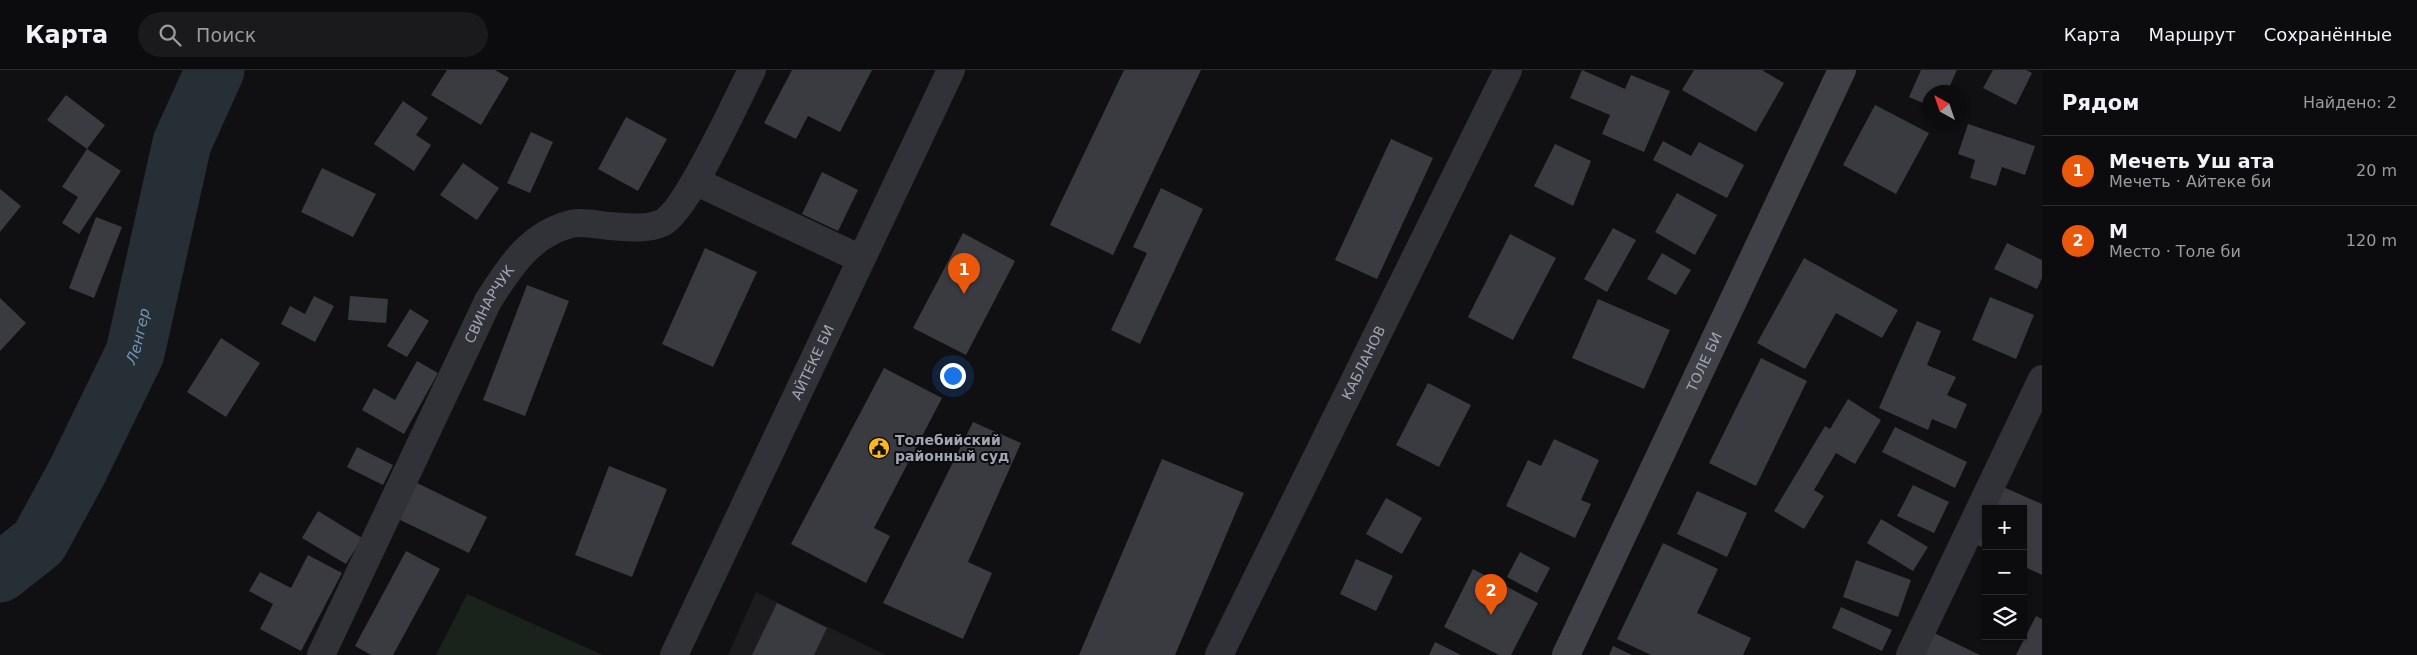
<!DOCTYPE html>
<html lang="ru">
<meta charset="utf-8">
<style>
body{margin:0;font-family:"DejaVu Sans",sans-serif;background:#1a1a1c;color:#f1f3f6}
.controls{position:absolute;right:15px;bottom:15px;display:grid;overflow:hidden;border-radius:0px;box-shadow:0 1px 4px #0004}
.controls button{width:45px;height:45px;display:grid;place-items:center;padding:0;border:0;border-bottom:1px solid #2c2c2e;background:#0c0c0e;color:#f1f3f6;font:25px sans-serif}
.compass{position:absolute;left:1922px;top:15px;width:45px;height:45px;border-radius:50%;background:#0c0c0e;box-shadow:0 1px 4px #0004;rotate:320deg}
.you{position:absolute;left:952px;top:305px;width:18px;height:18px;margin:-12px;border:4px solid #fff;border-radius:50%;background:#1a73e8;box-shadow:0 0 0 8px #1a73e833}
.badge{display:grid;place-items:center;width:32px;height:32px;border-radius:50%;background:#ea580c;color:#fff;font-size:16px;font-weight:700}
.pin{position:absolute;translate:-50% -41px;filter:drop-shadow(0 1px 2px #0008)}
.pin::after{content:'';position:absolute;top:26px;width:18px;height:15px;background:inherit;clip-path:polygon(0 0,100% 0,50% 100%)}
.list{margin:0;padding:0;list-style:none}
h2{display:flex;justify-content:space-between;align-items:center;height:65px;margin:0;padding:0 20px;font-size:21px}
h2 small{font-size:16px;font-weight:400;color:#9a9b9e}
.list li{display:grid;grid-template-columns:32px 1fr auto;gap:15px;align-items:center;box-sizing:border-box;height:70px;padding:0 20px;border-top:1px solid #2c2c2e}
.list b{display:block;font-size:19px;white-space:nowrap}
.list p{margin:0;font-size:16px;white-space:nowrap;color:#9a9b9e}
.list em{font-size:16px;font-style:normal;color:#9a9b9e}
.icon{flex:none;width:28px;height:28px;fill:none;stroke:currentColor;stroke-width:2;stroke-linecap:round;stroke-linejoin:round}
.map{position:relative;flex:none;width:2042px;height:585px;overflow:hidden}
header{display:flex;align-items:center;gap:30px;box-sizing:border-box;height:70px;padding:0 25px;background:#0c0c0e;border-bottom:1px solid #2c2c2e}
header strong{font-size:24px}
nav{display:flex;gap:28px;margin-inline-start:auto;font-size:18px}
.search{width:350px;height:45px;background:#1a1a1c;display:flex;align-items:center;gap:12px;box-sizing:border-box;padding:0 18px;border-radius:28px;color:#9a9b9e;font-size:19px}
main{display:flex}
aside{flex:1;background:#0c0c0e}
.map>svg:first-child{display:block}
</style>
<header>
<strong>Карта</strong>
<div class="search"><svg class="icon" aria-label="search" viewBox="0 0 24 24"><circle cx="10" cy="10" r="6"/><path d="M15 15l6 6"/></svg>Поиск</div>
<nav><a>Карта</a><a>Маршрут</a><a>Сохранённые</a></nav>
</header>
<main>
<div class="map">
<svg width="2042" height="585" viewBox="0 0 2042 585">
<rect width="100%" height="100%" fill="#101012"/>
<polygon fill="#1c1c1f" points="756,522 886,585 728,585"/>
<polygon fill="#1a221c" points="467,524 603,585 436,585"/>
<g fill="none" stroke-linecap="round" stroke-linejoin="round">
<path stroke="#262f36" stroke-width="59" id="s1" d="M0,503L39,472L76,404L135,283L182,73L215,0"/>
</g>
<g fill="#3a3b40">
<polygon points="447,0 495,0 509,8 481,55 431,25"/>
<polygon points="792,0 872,0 840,62 808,46 796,69 764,53"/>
<polygon points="1124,0 1201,0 1113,185 1050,155"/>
<polygon points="1582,0 1625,19 1631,5 1670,21 1644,82 1602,64 1610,45 1570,28"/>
<polygon points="1694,0 1762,0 1784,13 1756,62 1682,20"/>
<polygon points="1921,0 1957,0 1947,22 1930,22 1930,36 1909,27"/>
<polygon points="1993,0 2026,0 2032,3 2016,35 1983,18"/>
<polygon points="66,25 105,55 87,79 47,50"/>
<polygon points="403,31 428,48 416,65 431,75 414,101 374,74"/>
<polygon points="1875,35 1929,63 1896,124 1843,95"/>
<polygon points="626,47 667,69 638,121 598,99"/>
<polygon points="1968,54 2035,76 2025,105 2002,97 1996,116 1970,108 1975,90 1958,84"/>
<polygon points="531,62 553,72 530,123 507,113"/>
<polygon points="1391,69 1433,88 1377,209 1335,190"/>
<polygon points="1663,71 1691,86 1699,72 1744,95 1727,128 1653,90"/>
<polygon points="1555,74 1591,91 1573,136 1534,116"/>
<polygon points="87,79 121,101 79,164 62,153 78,127 62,117"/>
<polygon points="463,93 499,118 477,150 440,125"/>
<polygon points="322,98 376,124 353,167 301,142"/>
<polygon points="822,102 858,120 838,161 802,144"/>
<polygon points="1161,118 1203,139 1140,274 1111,260 1147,183 1133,177"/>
<polygon points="0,119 21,136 0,162"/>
<polygon points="1677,123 1717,145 1695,185 1655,162"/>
<polygon points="96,147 122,157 94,228 69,218"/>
<polygon points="1613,158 1636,170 1607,222 1584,209"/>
<polygon points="963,163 1015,191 966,285 913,258"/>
<polygon points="1510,164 1556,188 1513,270 1468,247"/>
<polygon points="2007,173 2042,190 2042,208 2037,219 1994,199"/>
<polygon points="705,178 757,202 713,297 662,274"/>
<polygon points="1662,183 1691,200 1676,225 1647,209"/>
<polygon points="1804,188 1898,240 1882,268 1836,243 1805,299 1757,273"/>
<polygon points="527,215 569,231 525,346 483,330"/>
<polygon points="314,226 334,236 315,272 281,254 290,236 305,244"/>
<polygon points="350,226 388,229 386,253 348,250"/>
<polygon points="1990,227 2034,245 2016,289 1972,270"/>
<polygon points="0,228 26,253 0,281"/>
<polygon points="1598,229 1670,260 1644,319 1572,288"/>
<polygon points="410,239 429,251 407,287 387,276"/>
<polygon points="1917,251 1941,261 1927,295 1956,307 1947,325 1967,334 1956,359 1932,349 1928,360 1879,338"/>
<polygon points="221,268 260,293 226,347 187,322"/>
<polygon points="1761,288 1807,311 1756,416 1709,393"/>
<polygon points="417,291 438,303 404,364 362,340 374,318 395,330"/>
<polygon points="884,298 942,328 874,458 890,466 866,513 791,474"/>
<polygon points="1428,313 1471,335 1439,397 1396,375"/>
<polygon points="1848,329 1881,350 1855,394 1836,383 1814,420 1824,426 1804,459 1774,441 1825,356 1830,359"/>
<polygon points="973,352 1021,373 968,492 992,503 963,569 883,533"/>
<polygon points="1895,357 1967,392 1955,418 1882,382"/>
<polygon points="1554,369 1599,390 1581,430 1591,434 1575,468 1506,436 1528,390 1541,396"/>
<polygon points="357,377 393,395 383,415 347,397"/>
<polygon points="1162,389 1244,423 1175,585 1079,585"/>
<polygon points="609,396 667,419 632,507 575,485"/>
<polygon points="415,412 487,447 469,483 398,449"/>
<polygon points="1913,415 1949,432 1934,463 1897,446"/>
<polygon points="2001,416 2042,434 2042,505 2023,496 2023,439 1990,439"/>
<polygon points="1697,421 1747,443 1727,487 1677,464"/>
<polygon points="1386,428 1422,448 1402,484 1366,464"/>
<polygon points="318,441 362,468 346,494 302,468"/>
<polygon points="1881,449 1928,477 1913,501 1867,473"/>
<polygon points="1986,449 1986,479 1974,473"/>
<polygon points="1663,473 1718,499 1697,543 1751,568 1743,585 1651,585 1617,569"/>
<polygon points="406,481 440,499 393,585 371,585 355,576"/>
<polygon points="1520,482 1550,498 1537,523 1507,507"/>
<polygon points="308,485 342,503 301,581 260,559 273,534 249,521 260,502 291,518"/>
<polygon points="1356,489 1393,506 1376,541 1340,524"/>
<polygon points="1856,490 1911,510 1898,547 1843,527"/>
<polygon points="1473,499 1538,533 1511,585 1499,585 1444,557"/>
<polygon points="777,533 827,558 814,585 752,585"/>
<polygon points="1841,537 1892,560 1882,581 1832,558"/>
<polygon points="2036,546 2042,549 2042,585 2016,585"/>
<polygon points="1932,562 1980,585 1920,585"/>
<polygon points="1435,572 1461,585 1429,585"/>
<polygon points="1613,576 1632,585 1609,585"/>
</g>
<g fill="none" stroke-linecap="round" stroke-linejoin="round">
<g stroke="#313237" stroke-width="28">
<polyline points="695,111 861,189"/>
<path id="s2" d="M321,585L488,231C509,198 530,164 571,154C582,151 598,155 609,156C626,157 646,160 662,153C687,141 737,29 752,0"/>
<path id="s3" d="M674,585L951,0"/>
<path id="s4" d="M1219,585L1508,0"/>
<polyline points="1910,585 2042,309"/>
</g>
<path stroke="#3f4147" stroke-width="28" id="s5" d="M1566,585L1842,0"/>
</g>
<defs>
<g id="civic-disc" transform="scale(1.125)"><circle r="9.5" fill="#ffb71b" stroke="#0b0b0d"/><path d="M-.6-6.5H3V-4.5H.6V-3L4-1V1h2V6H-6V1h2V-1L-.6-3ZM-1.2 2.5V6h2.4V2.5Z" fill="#111"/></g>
</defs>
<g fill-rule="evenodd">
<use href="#civic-disc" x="879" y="378"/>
</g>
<g text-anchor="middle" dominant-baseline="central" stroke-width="4" stroke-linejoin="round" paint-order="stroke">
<g font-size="14" fill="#a0a6b4" stroke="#0b0b0d">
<text stroke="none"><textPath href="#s2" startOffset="389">СВИНАРЧУК</textPath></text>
<text stroke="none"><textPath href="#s3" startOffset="324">АЙТЕКЕ БИ</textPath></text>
<text stroke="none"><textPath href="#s4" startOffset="326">КАБЛАНОВ</textPath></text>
<text stroke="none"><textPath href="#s5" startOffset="324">ТОЛЕ БИ</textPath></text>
</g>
<g font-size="14" font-weight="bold" fill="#a0a6b4" stroke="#0b0b0d" text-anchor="start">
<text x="895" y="370">Толебийский<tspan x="895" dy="16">районный суд</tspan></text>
</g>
<g font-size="15" font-style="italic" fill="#7494b3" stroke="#0b0b0d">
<text stroke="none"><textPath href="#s1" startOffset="279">Ленгер</textPath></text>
</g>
</g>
</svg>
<div class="controls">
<button>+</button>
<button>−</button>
<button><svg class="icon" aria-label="layers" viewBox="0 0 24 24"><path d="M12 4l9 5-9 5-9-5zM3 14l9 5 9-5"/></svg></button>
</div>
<svg class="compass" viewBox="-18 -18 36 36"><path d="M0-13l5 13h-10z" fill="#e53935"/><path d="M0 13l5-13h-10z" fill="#9a9b9e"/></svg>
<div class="you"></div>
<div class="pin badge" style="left:964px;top:224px">1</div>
<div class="pin badge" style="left:1491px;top:545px">2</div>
</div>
<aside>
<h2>Рядом<small>Найдено: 2</small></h2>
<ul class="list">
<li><span class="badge">1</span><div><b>Мечеть Уш ата</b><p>Мечеть · Айтеке би</p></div><em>20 m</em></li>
<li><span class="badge">2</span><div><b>M</b><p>Место · Толе би</p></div><em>120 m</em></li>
</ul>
</aside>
</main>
